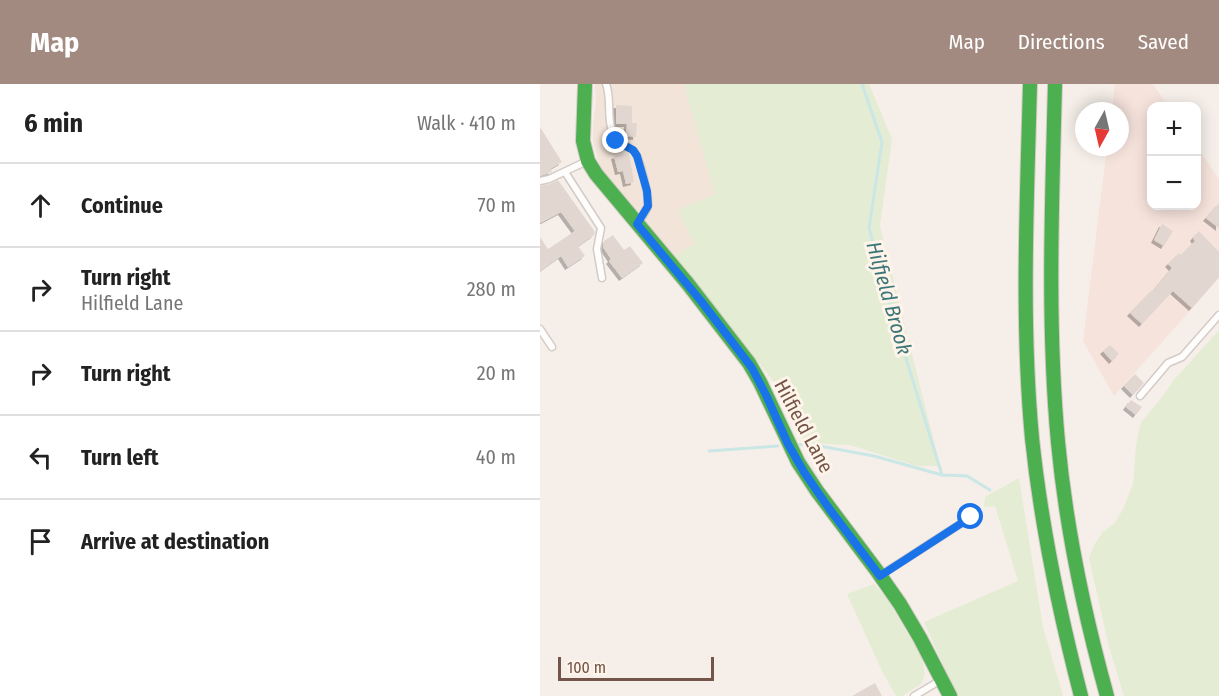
<!DOCTYPE html>
<meta charset="utf-8">
<style>
body{margin:0;font-family:"Fira Sans Condensed",sans-serif;background:#f6f6f6;color:#222}
.controls{position:absolute;right:18px;top:18px;display:grid;overflow:hidden;border-radius:12px;box-shadow:0 3px 15px #0003}
.controls button{width:54px;height:54px;display:grid;place-items:center;padding:0;border:0;border-bottom:2px solid #e0e0e0;background:#fff;color:#222;font:30px sans-serif}
.compass{position:absolute;left:535px;top:18px;width:54px;height:54px;border-radius:50%;background:#fff;box-shadow:0 3px 15px #0003;rotate:188deg}
.scale{position:absolute;left:18px;bottom:15px;width:156px;box-sizing:border-box;padding-left:6px;border:3px solid #745449;border-top:0;font-size:16px;line-height:21px;white-space:nowrap;color:#745449;-webkit-text-stroke:4px #fff4e9;paint-order:stroke}
.stop{position:absolute;width:18px;height:18px;margin:-14px;border:4px solid #1a73e8;border-radius:50%;background:#fff}
.stop.end{background:#1a73e8;border-color:#fff;box-shadow:0 2px 6px #0008}
.list{margin:0;padding:0;list-style:none}
h2{display:flex;justify-content:space-between;align-items:center;height:78px;margin:0;padding:0 24px;font-size:26px}
h2 small{font-size:20px;font-weight:400;color:#767676}
.list li{display:grid;grid-template-columns:39px 1fr auto;gap:18px;align-items:center;box-sizing:border-box;height:84px;padding:0 24px;border-top:2px solid #e0e0e0}
.list b{display:block;font-size:22px;white-space:nowrap}
.list p{margin:0;font-size:20px;white-space:nowrap;color:#767676}
.list em{font-size:20px;font-style:normal;color:#767676}
.icon{flex:none;width:33px;height:33px;fill:none;stroke:currentColor;stroke-width:2;stroke-linecap:round;stroke-linejoin:round}
.map{position:relative;flex:none;width:679px;height:612px;overflow:hidden}
header{display:flex;align-items:center;gap:36px;box-sizing:border-box;height:84px;padding:0 30px;background:#a28a81;color:#fff}
header strong{font-size:28px}
nav{display:flex;gap:33px;margin-inline-start:auto;font-size:21px}
main{display:flex}
aside{flex:1;background:#fff}
.map>svg:first-child{display:block}
</style>
<header>
<strong>Map</strong>
<nav><a>Map</a><a>Directions</a><a>Saved</a></nav>
</header>
<main>
<aside>
<h2>6 min<small>Walk · 410 m</small></h2>
<ul class="list">
<li><svg class="icon" aria-label="ahead" viewBox="0 0 24 24"><path d="M12 20V5M6 11l6-6 6 6"/></svg><div><b>Continue</b></div><em>70 m</em></li>
<li><svg class="icon" aria-label="right" viewBox="0 0 24 24"><path d="M7 20v-9h11M14 6l5 5-5 5"/></svg><div><b>Turn right</b><p>Hilfield Lane</p></div><em>280 m</em></li>
<li><svg class="icon" aria-label="right" viewBox="0 0 24 24"><path d="M7 20v-9h11M14 6l5 5-5 5"/></svg><div><b>Turn right</b></div><em>20 m</em></li>
<li><svg class="icon" aria-label="left" viewBox="0 0 24 24"><path d="M17 20v-9H6M10 6l-5 5 5 5"/></svg><div><b>Turn left</b></div><em>40 m</em></li>
<li><svg class="icon" aria-label="arrive" viewBox="0 0 24 24"><path d="M6 21V4h12l-3 4 3 4H6"/></svg><div><b>Arrive at destination</b></div></li>
</ul>
</aside>
<div class="map">
<svg width="679" height="612" viewBox="0 0 679 612">
<defs>
<filter id="shadow"><feDropShadow dx="-3" dy="3" stdDeviation="0" flood-color="#0004"/></filter>
</defs>
<rect width="100%" height="100%" fill="#f6efe9"/>
<polygon fill="#f2e4d9" points="55,0 144,0 175,110 187,145 133,172 60,83 53,58 53,41 56,17"/>
<polygon fill="#f6e3dc" points="575,0 613,0 628,22 612,22 612,122 656,122 657,63 679,95 679,194 574,312 543,257 567,63 580,63 580,27 572,27"/>
<g fill="#e4ecd3">
<polygon points="144,0 329,0 352,55 340,142 400,382 377,382 310,361 266,359 234,298 133,172 156,159 150,152 138,126 175,110"/>
<polygon points="679,246 679,612 584,612 569,563 549,474 554,461 563,448 575,439 583,425 593,400 596,361 601,338 619,317 634,296"/>
<polygon points="479,394 503,543 523,612 417,612 384,538 478,497 455,422 444,423 445,413"/>
<polygon points="334,500 348,516 382,574 385,590 381,600 362,612 356,612 342,587 307,510"/>
</g>
<g fill="none" stroke-linecap="round" stroke-linejoin="round">
<g stroke="#cae7e6" stroke-width="3">
<polyline points="322,0 342,58 329,144 356,242 402,391"/>
<polyline points="257,361 269,360 334,372 402,391 427,392 450,406"/>
<polyline points="169,367 238,362"/>
</g>
</g>
<g fill="#e2d7d0" filter="url(#shadow)">
<polygon points="76,21 92,22 92,39 97,39 96,53 86,52 87,40 76,40"/>
<polygon points="0,43 22,78 10,85 12,88 0,92"/>
<polygon points="87,69 89,70 94,98 86,100 83,87 78,88 74,72"/>
<polygon points="18,96 55,148 54,151 38,162 45,172 28,183 21,172 0,187 0,153 8,165 35,147 21,128 0,139 0,102 10,100"/>
<polygon points="679,119 679,144 666,134"/>
<polygon points="622,140 633,147 624,162 614,156"/>
<polygon points="659,147 679,168 679,193 652,224 633,207 602,240 590,229 612,206 613,207 632,184 628,180 639,169 641,171 655,157 653,154"/>
<polygon points="73,151 84,166 90,162 103,179 82,194 69,177 71,175 63,163 64,157"/>
<polygon points="570,261 579,270 572,277 563,267"/>
<polygon points="595,290 604,299 593,311 584,302"/>
<polygon points="591,316 602,323 596,331 586,323"/>
<polygon points="335,599 342,612 312,612"/>
</g>
<g fill="none" stroke-linecap="round" stroke-linejoin="round">
<g stroke="#d4cbc6" stroke-width="9">
<g id="lane">
<path d="M66,0C72,15 66,34 73,50C76,60 87,61 94,67C100,74 109,112 108,121C108,126 102,132 99,137"/>
<polyline points="25,88 61,144 57,165 62,194"/>
<polyline points="0,97 9,95 47,77"/>
<polyline points="0,245 12,263"/>
<polyline points="600,312 628,279 642,273 679,231"/>
<polyline points="341,491 431,433"/>
<polyline points="374,612 401,596"/>
</g>
</g>
<g stroke="#d5cac5" stroke-width="16">
<g id="fast">
<polyline points="45,0 43,57 48,77 56,90 148,200 209,279 220,298 258,378 277,407 337,487 360,520 380,554 410,612"/>
<path d="M490,0C487,118 481,236 492,354C501,441 519,527 541,612"/>
<path d="M515,0C512,119 507,239 518,358C526,444 544,529 567,612"/>
</g>
</g>
<use href="#lane" stroke="#fefdfc" stroke-width="6"/>
<use href="#fast" stroke="#4caf50" stroke-width="14"/>
</g>
<g fill="none" stroke-linecap="round" stroke-linejoin="round">
<polyline stroke="#1a73e8" stroke-width="8" points="76,57 93,66 97,72 107,107 108,122 97,140 161,217 212,284 226,311 248,360 264,388 288,423 340,492 431,433"/>
</g>
<g text-anchor="middle" dominant-baseline="central" stroke-width="6" stroke-linejoin="round" paint-order="stroke">
<g font-size="20" fill="#745449" stroke="#fff4e9">
<text transform="translate(264 342) rotate(62)">Hilfield Lane</text>
</g>
<g font-size="21" font-style="italic" fill="#3d7679" stroke="#fff4e9">
<text transform="translate(349 214) rotate(74)">Hilfield Brook</text>
</g>
</g>
</svg>
<div class="controls">
<button>+</button>
<button>−</button>
</div>
<svg class="compass" viewBox="-18 -18 36 36"><path d="M0-13l5 13h-10z" fill="#e53935"/><path d="M0 13l5-13h-10z" fill="#767676"/></svg>
<div class="scale">100 m</div>
<div class="stop" style="left:431px;top:433px"></div>
<div class="stop end" style="left:76px;top:57px"></div>
</div>
</main>
